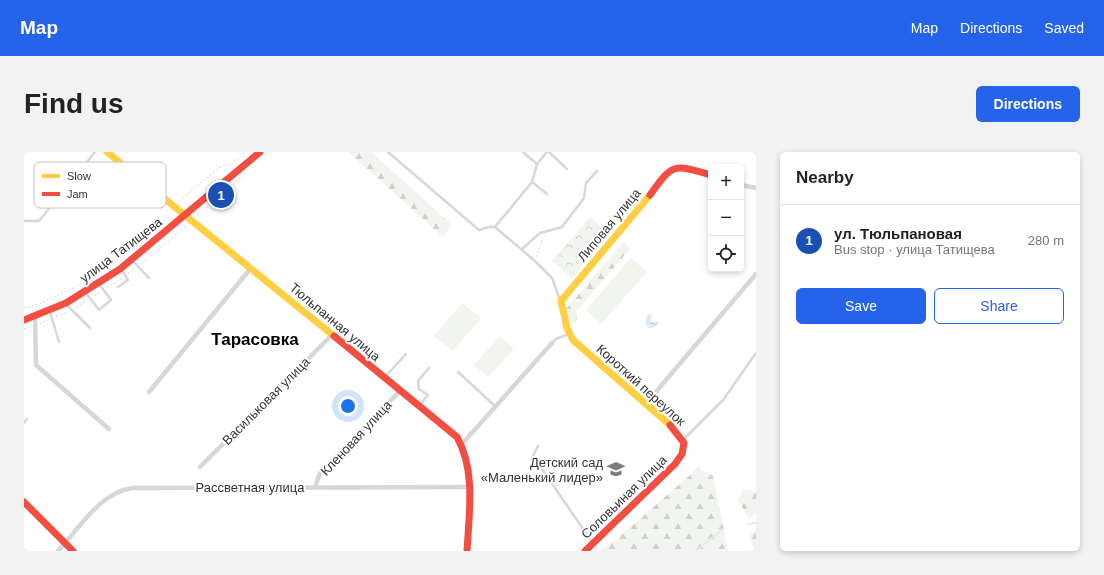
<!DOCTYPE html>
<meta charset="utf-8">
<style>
body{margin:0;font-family:Helvetica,sans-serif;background:#f2f2f2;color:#222}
.controls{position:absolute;right:12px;top:12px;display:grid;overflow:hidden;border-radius:6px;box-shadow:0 2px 6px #0003}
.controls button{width:36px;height:36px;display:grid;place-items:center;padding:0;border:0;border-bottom:1px solid #e0e0e0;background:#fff;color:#222;font:20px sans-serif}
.you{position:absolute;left:324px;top:254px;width:14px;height:14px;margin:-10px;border:3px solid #fff;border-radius:50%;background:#1a73e8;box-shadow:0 0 0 6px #1a73e833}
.badge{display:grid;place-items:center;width:26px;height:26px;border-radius:50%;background:#2563eb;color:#fff;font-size:13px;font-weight:700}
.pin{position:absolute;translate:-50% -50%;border:2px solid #fff;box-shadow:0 1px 4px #0006}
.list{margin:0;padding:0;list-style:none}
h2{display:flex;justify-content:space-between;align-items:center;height:52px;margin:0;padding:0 16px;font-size:17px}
h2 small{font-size:13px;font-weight:400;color:#767676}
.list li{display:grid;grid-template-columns:26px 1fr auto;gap:12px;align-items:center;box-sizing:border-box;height:72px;padding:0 16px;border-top:1px solid #e0e0e0}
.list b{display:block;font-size:15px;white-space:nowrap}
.list p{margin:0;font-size:13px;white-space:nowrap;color:#767676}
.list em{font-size:13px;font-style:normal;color:#767676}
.actions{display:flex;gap:8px;padding:12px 16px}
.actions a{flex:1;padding:9px 0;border:1px solid #2563eb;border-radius:6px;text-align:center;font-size:14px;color:#2563eb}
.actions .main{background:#2563eb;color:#fff}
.icon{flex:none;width:22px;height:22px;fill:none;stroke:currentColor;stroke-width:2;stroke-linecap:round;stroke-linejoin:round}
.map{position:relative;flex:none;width:732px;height:399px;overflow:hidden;border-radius:6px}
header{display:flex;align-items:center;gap:24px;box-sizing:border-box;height:56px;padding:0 20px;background:#2563eb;color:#fff}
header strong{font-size:19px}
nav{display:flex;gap:22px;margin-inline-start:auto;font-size:14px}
.intro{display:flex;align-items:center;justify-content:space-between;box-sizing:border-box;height:96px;padding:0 24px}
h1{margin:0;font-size:28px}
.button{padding:10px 18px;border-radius:6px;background:#2563eb;color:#fff;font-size:14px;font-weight:700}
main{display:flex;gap:24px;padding:0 24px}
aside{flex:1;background:#fff;border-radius:6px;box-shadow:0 2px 6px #0003}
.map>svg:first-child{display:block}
</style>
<header>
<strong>Map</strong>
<nav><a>Map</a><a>Directions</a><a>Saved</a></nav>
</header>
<div class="intro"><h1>Find us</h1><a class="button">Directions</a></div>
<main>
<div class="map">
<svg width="732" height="399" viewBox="0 0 732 399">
<defs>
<pattern id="forest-firs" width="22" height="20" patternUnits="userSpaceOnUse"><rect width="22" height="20" fill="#f1f5ed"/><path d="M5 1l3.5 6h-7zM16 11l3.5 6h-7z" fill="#cfd2cc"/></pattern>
<pattern id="park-crowns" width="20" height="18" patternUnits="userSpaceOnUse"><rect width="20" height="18" fill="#f1f5ed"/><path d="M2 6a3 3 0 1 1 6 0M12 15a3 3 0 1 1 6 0" fill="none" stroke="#cfd2cc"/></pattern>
<pattern id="water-ripples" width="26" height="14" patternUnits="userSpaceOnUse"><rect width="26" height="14" fill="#ddebf3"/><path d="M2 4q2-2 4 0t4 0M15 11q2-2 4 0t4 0" fill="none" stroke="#becad1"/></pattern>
</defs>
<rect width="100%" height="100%" fill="#fff"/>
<g fill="#f1f5ed">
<polygon points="607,106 623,120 577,172 562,158"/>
<polygon points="438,151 457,166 429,199 410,184"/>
<polygon points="476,184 490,197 464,225 450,213"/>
</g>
<g fill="url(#forest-firs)">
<polygon points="324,0 347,0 428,73 419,85"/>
<polygon points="600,90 606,97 552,160 553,169 547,173 541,158"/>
<polygon points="674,316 689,324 704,399 575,399 595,385"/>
<polygon points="719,337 732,340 732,361 725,367 714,348"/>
<polygon points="732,377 732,399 731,399 725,385"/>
</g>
<polygon fill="url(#park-crowns)" points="566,65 585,82 548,126 528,109"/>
<path fill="url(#water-ripples)" d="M626,162L628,163L627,170L635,169C634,173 630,177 624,176L621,170L623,164Z"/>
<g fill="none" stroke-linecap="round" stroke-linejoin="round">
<g stroke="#ddebf3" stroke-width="2">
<polyline points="724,372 732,371"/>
<polyline points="672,399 700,376"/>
</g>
<g stroke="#d6d6d6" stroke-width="1" stroke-dasharray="2 2" stroke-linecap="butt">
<polyline points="241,5 246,0"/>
<polyline points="155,49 195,16 208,12 222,0"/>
<polyline points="173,64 219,24"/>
<polyline points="120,88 136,75"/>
<polyline points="512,105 519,85"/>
<polyline points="117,112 163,73"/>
<polyline points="104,122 110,117"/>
<polyline points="83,136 98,126"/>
<polyline points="71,144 77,140"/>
<polyline points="52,155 63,149"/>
<polyline points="0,156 15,152 64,129"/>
<polyline points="32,164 44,160"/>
<polyline points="16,172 24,168"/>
<polyline points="0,177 5,175"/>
</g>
<g stroke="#d7d7d7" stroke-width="2.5">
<polyline points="364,0 455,78 465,75 471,75"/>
<polyline points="499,0 513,12"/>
<polyline points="523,0 513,12 508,30 471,75 511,109 528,126 536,148"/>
<polyline points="525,0 543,17"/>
<polyline points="508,30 523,42"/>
<polyline points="0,69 15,69 71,0"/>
<polyline points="498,97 516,81 538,75 560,46 562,31 573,19"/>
<polyline points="108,108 125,126"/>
<polyline points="94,135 104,128 97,117"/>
<polyline points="62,141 75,158 87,148 75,132"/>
<polyline points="42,152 66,176"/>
<polyline points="26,160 35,190"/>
<polyline points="528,191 532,187 545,182"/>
<polyline points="434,220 471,254"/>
<polyline points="361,225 382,202"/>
<polyline points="395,254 404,243 395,237 394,229 405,216"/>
<polyline points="0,271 3,267"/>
<polyline points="659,288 699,248 732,201"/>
<polyline points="514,294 509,304 568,390"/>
</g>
<g stroke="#d7d7d7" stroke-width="4.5">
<polyline points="717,33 732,36"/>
<polyline points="11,165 12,213 85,277"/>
<polyline points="125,240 227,116"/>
<polyline points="623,253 636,235 732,122"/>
<polyline points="438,292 528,191"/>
<polyline points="176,315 308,183"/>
<polyline points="291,335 296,321 376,239"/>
<path d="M34,399C56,376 75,341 108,336L444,335"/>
</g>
<g stroke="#ffcf43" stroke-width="7">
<polyline points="83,0 310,184"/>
<polyline points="626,43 537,149 543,176 549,188 646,273"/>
</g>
<g stroke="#f24e42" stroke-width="7">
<path d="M626,43C649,11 649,12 687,23"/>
<polyline points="0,168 42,151 96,117 236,0"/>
<path d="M310,184L433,285C452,319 445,361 443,399"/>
<polyline points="0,350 49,399"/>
<polyline points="561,399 651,312 658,302 660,291 646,273"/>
</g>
</g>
<defs>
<g id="school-bare" transform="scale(1.38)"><path d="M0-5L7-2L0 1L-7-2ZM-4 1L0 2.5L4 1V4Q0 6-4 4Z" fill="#7a7a7a" stroke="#fff" stroke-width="2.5" paint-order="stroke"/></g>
</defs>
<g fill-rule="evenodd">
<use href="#school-bare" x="592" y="317"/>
</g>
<g text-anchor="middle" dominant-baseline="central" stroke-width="4" stroke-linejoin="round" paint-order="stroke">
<g font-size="13" fill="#333" stroke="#fff">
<text transform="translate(585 73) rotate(-50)">Липовая улица</text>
<text transform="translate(97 98) rotate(-37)">улица Татищева</text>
<text transform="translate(311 170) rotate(40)">Тюльпанная улица</text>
<text transform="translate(617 233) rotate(42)">Короткий переулок</text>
<text transform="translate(242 249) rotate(-45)">Васильковая улица</text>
<text transform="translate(332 286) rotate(-47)">Кленовая улица</text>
<text x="226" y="335">Рассветная улица</text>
<text transform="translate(600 345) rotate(-44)">Соловьиная улица</text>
</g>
<g font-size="13" fill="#333" stroke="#fff" text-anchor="end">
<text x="579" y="310">Детский сад<tspan x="579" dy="15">«Маленький лидер»</tspan></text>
</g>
<g font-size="17" font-weight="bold" fill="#000" stroke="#fff">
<text x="231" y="187">Тарасовка</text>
</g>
</g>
<rect x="10" y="10" width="132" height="46" rx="6" fill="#fff" stroke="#c2c2c2" stroke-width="1"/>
<rect x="18" y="22" width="18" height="4" fill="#ffcf43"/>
<rect x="18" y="40" width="18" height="4" fill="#f24e42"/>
<g font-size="11" fill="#333">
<text x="43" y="28">Slow</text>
<text x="43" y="46">Jam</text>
</g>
</svg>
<div class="controls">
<button>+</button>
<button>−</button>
<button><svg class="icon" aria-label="locate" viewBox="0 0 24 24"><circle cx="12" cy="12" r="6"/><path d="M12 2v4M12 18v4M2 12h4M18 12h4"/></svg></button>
</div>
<div class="you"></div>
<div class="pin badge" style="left:197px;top:43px;background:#1a4fb4">1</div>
</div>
<aside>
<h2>Nearby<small></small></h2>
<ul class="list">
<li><span class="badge" style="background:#1a4fb4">1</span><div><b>ул. Тюльпановая</b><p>Bus stop · улица Татищева</p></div><em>280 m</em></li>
</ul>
<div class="actions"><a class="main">Save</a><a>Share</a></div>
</aside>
</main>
